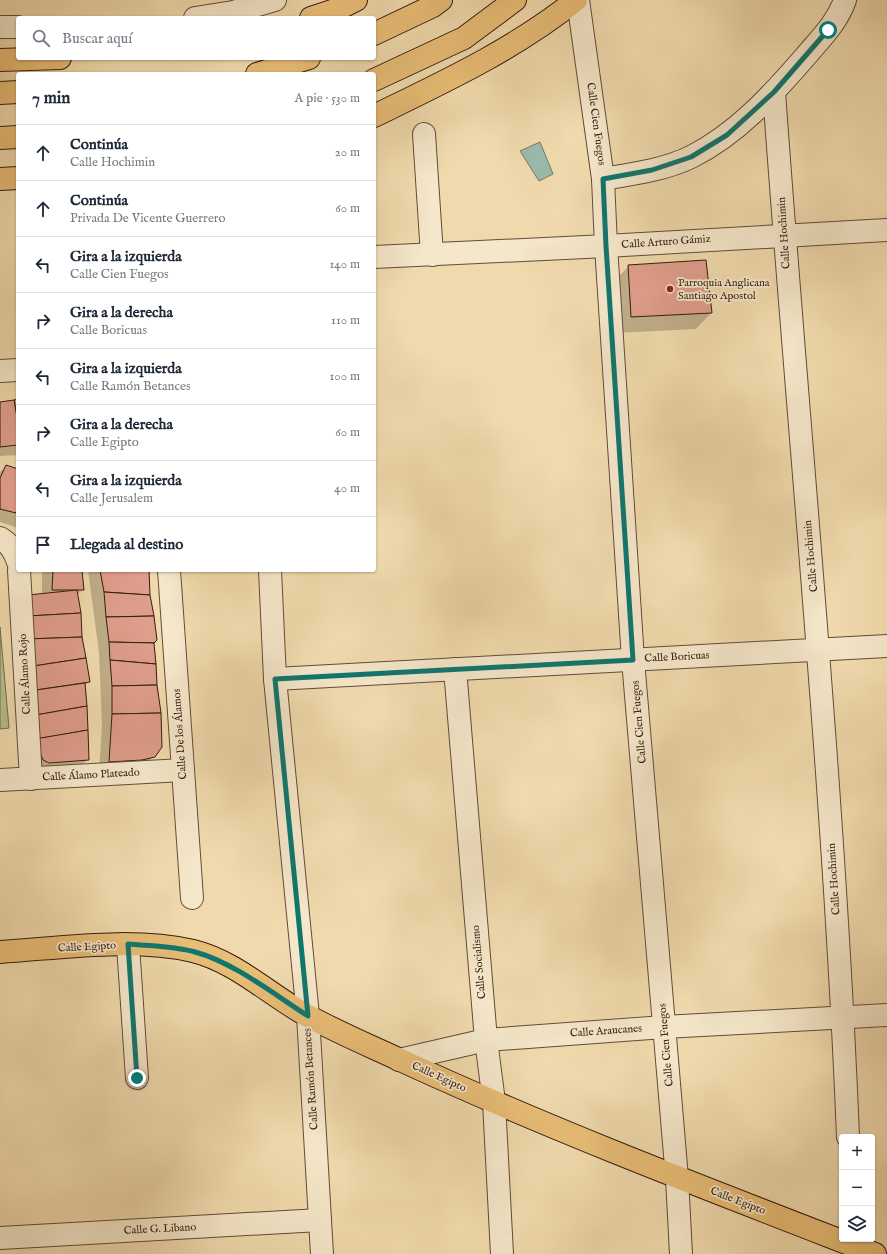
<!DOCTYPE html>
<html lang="es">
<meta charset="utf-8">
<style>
body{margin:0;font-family:"IM FELL English",serif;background:#f6f6f7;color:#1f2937}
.controls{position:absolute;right:12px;bottom:12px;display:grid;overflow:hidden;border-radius:4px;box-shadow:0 1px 3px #0004}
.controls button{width:36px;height:36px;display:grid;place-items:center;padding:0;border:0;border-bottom:1px solid #e0e1e3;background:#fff;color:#1f2937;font:20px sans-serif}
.stop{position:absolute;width:12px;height:12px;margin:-9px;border:3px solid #0f766e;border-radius:50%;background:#fff}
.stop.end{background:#0f766e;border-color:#fff;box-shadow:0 1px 4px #0008}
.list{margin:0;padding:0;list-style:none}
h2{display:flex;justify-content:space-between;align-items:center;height:52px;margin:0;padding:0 16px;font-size:17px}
h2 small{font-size:13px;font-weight:400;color:#747a83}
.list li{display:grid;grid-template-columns:26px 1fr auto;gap:12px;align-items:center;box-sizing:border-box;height:56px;padding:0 16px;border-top:1px solid #e0e1e3}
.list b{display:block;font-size:15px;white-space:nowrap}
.list p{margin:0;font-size:13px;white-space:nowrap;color:#747a83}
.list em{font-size:13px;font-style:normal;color:#747a83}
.icon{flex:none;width:22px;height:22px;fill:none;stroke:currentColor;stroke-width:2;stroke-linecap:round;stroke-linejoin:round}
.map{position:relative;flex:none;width:887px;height:1254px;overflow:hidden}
.search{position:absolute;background:#fff;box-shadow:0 1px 3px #0004;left:16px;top:16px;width:360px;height:44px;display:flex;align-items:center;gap:10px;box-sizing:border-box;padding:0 14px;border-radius:4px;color:#747a83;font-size:15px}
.panel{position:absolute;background:#fff;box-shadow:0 1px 3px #0004;left:16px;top:72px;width:360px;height:500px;border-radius:4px}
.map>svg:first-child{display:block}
</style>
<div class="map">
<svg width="887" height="1254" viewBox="0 0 887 1254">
<rect width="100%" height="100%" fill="#f0daad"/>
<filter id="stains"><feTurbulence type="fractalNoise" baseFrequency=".005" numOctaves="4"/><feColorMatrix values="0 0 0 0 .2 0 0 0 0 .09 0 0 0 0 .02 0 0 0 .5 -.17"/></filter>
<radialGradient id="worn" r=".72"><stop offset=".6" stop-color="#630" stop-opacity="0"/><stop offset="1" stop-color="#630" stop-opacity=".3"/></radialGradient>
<polygon fill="#b6c08d" stroke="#756e4e" points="0,627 9,728 0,729"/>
<polygon fill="#9abbab" stroke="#717b6d" points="540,142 553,174 539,181 520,151"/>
<g fill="#0003">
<polygon points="705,261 711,313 696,329 616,333 613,282 629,266"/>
<polygon points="18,400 18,455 0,456 0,403"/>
<polygon points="6,466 18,470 18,528 0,522 0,472"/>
<polygon points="42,570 81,570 83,589 77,595 88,682 84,686 88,759 77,770 38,773 25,749 42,594"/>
<polygon points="88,570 148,570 153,643 154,756 143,767 99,772 102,725 99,653"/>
</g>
<g fill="#df9d8b" stroke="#341b0f">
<polygon points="706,260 712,313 631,317 628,265"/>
<polygon points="18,399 18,423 14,400"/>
<polygon points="14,400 18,423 18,445 0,447 0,402"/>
<polygon points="6,465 18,469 18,508 16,513 0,509 0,478"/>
<polygon points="53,570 82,570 84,590 52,590"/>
<polygon points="100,570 149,570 150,595 104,592"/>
<polygon points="77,590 81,613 28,616 28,595"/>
<polygon points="104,592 150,595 154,616 106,617"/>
<polygon points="81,613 82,637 27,639 28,616"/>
<polygon points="154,616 157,640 154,643 109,642 106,617"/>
<polygon points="82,637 86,658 27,667 27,639"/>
<polygon points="109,642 154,643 156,664 110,660"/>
<polygon points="86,658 90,682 29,691 27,667"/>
<polygon points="110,660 156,664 157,685 112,686"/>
<polygon points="85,683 87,706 30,716 29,691"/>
<polygon points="157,685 161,713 112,714 112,686"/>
<polygon points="87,706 88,730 31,740 30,716"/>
<polygon points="161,713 162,747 155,757 142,760 109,762 112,714"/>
<polygon points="88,730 89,760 49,763 43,760 35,739"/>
</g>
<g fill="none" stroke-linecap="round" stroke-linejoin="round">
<g stroke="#634b36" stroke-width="24">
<g id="minor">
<polyline points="578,0 603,179 606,246 633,660 677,1178 681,1254"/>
<polyline points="195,18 233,12 275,0"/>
<polyline points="0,27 18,27"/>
<path d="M774,92C799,441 834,788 848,1137"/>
<polyline points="424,134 432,255"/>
<path d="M603,179C633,174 664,170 691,157C737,134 772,95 805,57C820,39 837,23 845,0"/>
<polyline points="374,257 606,246 887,230"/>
<polyline points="0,371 18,370"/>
<path d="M0,538C10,544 14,551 18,562"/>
<polyline points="19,570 31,779"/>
<polyline points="169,570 192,898"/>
<polyline points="270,570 275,679 308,1016 322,1254"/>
<polyline points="455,669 486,1040 494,1102 502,1254"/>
<polyline points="275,679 887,646"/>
<polyline points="0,780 183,770"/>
<polyline points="128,945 137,1078"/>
<polyline points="399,1060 486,1040 664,1027 887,1015"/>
<polyline points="0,1238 320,1220"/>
</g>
</g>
<g stroke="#341b0f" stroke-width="24">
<g id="major">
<polyline points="311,18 338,9 356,0"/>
<polyline points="0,60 60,58"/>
<path d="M374,116C444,82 515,49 576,0"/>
<polyline points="0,179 18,178"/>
<path d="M0,952C62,948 132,937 193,951C235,961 271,996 308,1016C337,1032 368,1045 398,1059C554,1131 715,1192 875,1254"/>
</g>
</g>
<g stroke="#341b0f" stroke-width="24">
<g id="highway">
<polyline points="374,34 433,6 441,0"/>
<polyline points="257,74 309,58"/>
<polyline points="374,80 464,38 515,0"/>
<polyline points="0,93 18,92"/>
<polyline points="0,138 18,137"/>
</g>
</g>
<use href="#minor" stroke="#f5e7ca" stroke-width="22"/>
<use href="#major" stroke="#e8bd76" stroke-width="22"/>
<use href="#highway" stroke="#e8bd76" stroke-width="22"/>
</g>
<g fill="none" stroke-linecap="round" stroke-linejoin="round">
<path stroke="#0f766e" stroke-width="5" d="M137,1078L128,944C150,946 174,946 195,952C233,962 275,995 308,1016L275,679L633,660L606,246L603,179L652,170L691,157L727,135L774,92L828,30"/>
</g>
<circle fill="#8f2418" stroke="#f5e7ca" stroke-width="1.5" cx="670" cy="289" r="4"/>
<g text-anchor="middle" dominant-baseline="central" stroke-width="3.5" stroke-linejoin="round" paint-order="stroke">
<g font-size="11" fill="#341b0f" stroke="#f5e7ca">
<text transform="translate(596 124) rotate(82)">Calle Cien Fuegos</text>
<text transform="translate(784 233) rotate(-94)">Calle Hochimin</text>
<text transform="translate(666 242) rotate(-4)">Calle Arturo Gámiz</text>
<text transform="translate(811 556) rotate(-95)">Calle Hochimin</text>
<text transform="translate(677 657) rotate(-3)">Calle Boricuas</text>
<text transform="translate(25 674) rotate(-93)">Calle Álamo Rojo</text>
<text transform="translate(639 722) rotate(-95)">Calle Cien Fuegos</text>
<text transform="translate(180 734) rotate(-94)">Calle De los Álamos</text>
<text transform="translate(91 775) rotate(-3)">Calle Álamo Plateado</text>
<text transform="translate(834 879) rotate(-94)">Calle Hochimin</text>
<text transform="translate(87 947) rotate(-3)">Calle Egipto</text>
<text transform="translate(479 962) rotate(-95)">Calle Socialismo</text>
<text transform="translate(606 1031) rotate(-4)">Calle Araucanes</text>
<text transform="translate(666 1045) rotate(-95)">Calle Cien Fuegos</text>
<text transform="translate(439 1077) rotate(24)">Calle Egipto</text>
<text transform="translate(311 1079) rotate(-94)">Calle Ramón Betances</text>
<text transform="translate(738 1201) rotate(21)">Calle Egipto</text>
<text transform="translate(160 1229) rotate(-3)">Calle G. Libano</text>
</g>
<g font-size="11" fill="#341b0f" stroke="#f5e7ca" text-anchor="start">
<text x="678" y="283">Parroquia Anglicana<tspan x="678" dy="13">Santiago Apostol</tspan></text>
</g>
</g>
<rect width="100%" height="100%" filter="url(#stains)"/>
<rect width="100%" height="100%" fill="url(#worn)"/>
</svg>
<div class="controls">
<button>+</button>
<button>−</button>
<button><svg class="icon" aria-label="layers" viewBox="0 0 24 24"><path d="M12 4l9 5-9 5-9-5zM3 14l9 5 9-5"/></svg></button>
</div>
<div class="stop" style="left:828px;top:30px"></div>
<div class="stop end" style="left:137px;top:1078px"></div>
<div class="search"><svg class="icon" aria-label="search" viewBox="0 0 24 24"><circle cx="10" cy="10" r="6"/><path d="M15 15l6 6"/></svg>Buscar aquí</div>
<section class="panel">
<h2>7 min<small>A pie · 530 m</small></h2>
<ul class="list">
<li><svg class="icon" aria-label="ahead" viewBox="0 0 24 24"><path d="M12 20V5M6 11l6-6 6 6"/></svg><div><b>Continúa</b><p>Calle Hochimin</p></div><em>20 m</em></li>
<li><svg class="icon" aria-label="ahead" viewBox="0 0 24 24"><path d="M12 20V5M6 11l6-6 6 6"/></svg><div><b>Continúa</b><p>Privada De Vicente Guerrero</p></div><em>60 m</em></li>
<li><svg class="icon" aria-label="left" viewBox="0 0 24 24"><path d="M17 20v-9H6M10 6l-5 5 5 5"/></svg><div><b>Gira a la izquierda</b><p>Calle Cien Fuegos</p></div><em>140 m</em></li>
<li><svg class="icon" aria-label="right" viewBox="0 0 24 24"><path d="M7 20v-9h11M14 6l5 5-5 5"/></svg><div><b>Gira a la derecha</b><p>Calle Boricuas</p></div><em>110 m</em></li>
<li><svg class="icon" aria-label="left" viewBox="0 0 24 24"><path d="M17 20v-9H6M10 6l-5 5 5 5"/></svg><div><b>Gira a la izquierda</b><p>Calle Ramón Betances</p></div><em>100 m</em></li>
<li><svg class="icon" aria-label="right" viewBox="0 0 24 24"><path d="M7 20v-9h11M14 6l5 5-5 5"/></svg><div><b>Gira a la derecha</b><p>Calle Egipto</p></div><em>60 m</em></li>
<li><svg class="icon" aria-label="left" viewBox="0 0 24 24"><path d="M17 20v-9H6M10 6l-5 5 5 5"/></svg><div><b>Gira a la izquierda</b><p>Calle Jerusalem</p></div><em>40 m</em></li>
<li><svg class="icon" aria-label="arrive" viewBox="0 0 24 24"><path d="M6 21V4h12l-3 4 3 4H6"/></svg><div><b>Llegada al destino</b></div></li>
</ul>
</section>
</div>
